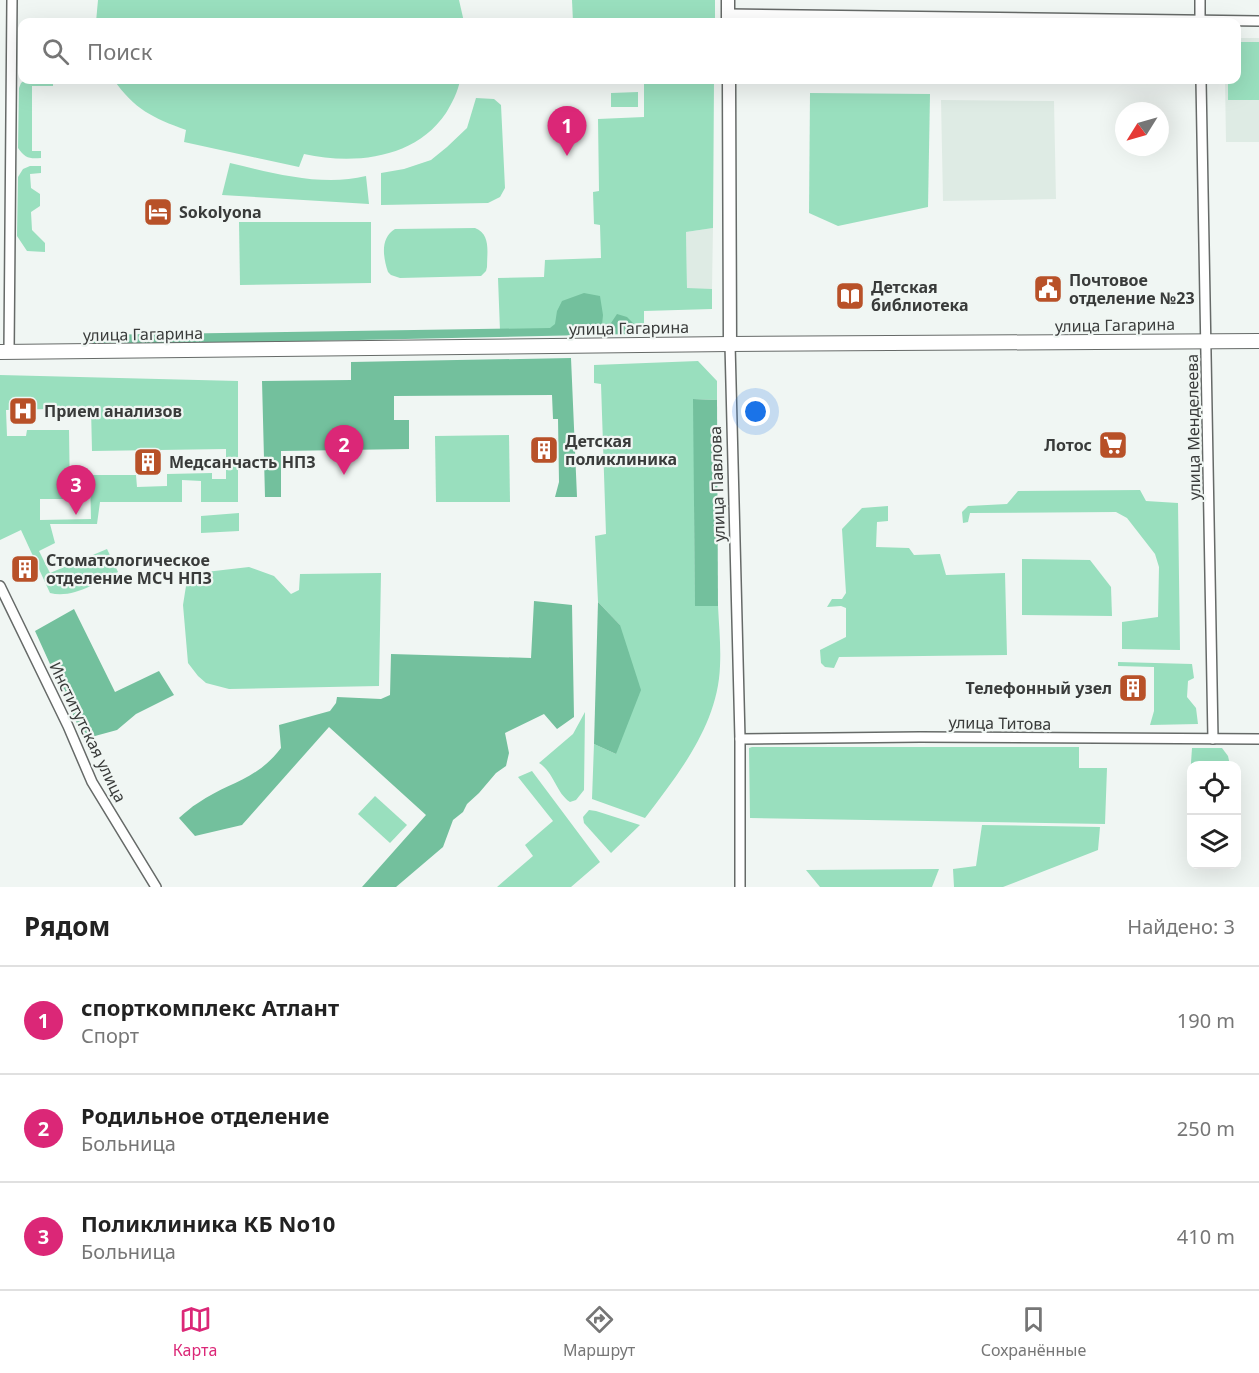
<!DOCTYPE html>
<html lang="ru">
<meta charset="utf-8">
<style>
body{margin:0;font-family:"Noto Sans",sans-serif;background:#f6f6f6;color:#222}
.controls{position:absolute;right:18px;bottom:18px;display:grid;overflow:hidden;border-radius:12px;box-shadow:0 6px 24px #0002}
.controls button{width:54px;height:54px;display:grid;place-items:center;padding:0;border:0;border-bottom:2px solid #e0e0e0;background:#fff;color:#222;font:30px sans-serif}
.compass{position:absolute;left:1115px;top:102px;width:54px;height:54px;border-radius:50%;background:#fff;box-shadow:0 6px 24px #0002;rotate:233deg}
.you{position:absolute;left:756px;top:412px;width:21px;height:21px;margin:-15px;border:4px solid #fff;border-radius:50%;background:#1a73e8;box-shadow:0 0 0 9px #1a73e833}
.badge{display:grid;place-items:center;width:39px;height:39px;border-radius:50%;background:#db2777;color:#fff;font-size:20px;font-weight:700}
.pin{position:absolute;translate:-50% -50px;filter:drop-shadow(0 2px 3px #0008)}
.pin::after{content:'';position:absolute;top:32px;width:21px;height:18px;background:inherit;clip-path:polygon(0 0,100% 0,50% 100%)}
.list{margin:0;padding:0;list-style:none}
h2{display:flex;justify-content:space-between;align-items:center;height:78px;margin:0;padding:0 24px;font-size:26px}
h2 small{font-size:20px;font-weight:400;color:#767676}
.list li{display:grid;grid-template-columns:39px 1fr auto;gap:18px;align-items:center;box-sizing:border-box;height:108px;padding:0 24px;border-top:2px solid #e0e0e0}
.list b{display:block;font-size:22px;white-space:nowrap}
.list p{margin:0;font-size:20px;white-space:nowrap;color:#767676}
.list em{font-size:20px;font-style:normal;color:#767676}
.icon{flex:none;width:33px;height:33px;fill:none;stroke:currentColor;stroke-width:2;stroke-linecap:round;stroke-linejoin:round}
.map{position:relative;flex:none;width:1259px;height:887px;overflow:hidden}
.search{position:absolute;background:#fff;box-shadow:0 6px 24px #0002;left:18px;right:18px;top:18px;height:66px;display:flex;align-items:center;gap:15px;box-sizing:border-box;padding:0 21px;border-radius:12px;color:#767676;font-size:22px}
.sheet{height:402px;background:#fff}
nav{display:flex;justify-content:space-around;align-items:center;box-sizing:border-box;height:84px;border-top:2px solid #e0e0e0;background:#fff;font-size:16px;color:#767676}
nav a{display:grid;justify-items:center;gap:3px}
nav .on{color:#db2777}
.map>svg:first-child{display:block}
</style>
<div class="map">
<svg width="1259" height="887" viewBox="0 0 1259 887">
<rect width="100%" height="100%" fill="#f0f6f3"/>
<g fill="#deebe4">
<polygon points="1237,38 1259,38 1259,142 1226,142 1225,80 1236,80"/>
<polygon points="941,100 1054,101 1056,199 943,201"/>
<polygon points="713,228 712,289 687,289 686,232"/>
</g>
<g fill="#99dfbe" fill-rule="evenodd">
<polygon points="98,0 459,0 464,22 96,22"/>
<polygon points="572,0 715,0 715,22 573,22"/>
<polygon points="1237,42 1259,42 1259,100 1228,100 1228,80 1236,80"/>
<path d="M25,80H53V86H32V151H41V158C29,159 25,158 18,148L19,88L21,83Z"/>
<path d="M114,80H460C458,92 452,103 446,113C415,159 354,165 304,154L299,167L184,142L186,130C153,118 134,109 114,80Z"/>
<polygon points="644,80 714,80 713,228 686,232 687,288 712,289 712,309 644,311 644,328 500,331 498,278 544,277 545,260 601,258 600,225 594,224 593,192 599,191 598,119 644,117"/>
<polygon points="638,92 638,107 611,107 611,93"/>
<polygon points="810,93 930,94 928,207 838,226 809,213"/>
<polygon points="476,98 494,99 501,105 505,188 500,197 488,203 381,205 381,173 404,169 431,160 447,147 467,128"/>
<path d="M230,163C273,173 322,187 366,176L369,204L222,195Z"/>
<polygon points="30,166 41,166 41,173 30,174 31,188 40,194 40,206 31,212 32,230 45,243 45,252 27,251 17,236 18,177 23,169"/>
<polygon points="239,222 371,222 371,283 240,285"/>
<path d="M475,228C491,234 487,252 487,267L486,271L481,276L400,278L391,275L388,272C383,257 380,238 395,229Z"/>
<path d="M698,361L717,381V400L694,399L695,605L718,606C719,626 721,646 720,666C718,725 679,773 645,818L592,799L594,744L616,754L620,625L598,602L595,536L606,534L601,384L594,383V365Z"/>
<path d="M0,375L238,381V502H201V481L182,480V502H100L97,524H50L55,543L39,551L50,573L107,549L118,572C98,582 73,599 50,593L21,530L0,540ZM91,408L92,451L226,449V479H212V473L167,474V486L137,487L136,475H90L91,519L40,520V499H70L69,430H27L26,436H7L6,410Z"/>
<polygon points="509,435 510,502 436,502 435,436"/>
<polygon points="1140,490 1146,501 1178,503 1180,650 1122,649 1122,622 1158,617 1159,567 1155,554 1127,518 1116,512 970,513 968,522 963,523 962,512 968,506 1007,504 1018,491"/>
<polygon points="888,506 888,521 877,522 876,547 909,548 914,555 940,554 946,575 1005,573 1007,655 839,657 834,668 825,667 821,663 820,650 846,637 846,608 841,606 827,607 832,599 842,599 846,593 842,529 862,508"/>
<polygon points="239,513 239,531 201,533 201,516"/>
<polygon points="1022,559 1090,560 1111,587 1112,616 1022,615"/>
<polygon points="249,567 274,576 291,594 299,590 300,574 381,573 379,686 229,689 206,683 198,676 188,663 183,605 186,586 197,573"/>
<polygon points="1118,662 1192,664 1194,678 1188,681 1187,697 1196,708 1198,724 1150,725 1154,711 1154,667 1118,666"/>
<path d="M585,712L584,790L576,800L570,802C556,793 554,772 539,763L573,734Z"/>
<polygon points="752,747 1079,747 1079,768 1107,768 1105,824 750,818 749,748"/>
<polygon points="1192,748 1222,748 1228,756 1230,765 1192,766 1191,807 1188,807"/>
<polygon points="532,771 600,862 571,887 497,887 533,856 525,845 553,821 518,777"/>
<polygon points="375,796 407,825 390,843 358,814"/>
<polygon points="589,810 596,811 640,825 611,853 584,823 583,817"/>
<polygon points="982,825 1100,827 1098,850 1003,887 954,887 953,869 976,866"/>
<polygon points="939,869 932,887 820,887 806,870"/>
</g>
<g fill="#73c09d">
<polygon points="584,293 600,296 603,315 602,325 611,323 617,314 627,317 634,324 632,334 90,346 90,335 550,328 555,324 557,311 562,301"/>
<polygon points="571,358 577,497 555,497 559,482 558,419 553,419 552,395 394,396 394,420 409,420 409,449 281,451 281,497 265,497 262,381 351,380 351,362"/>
<polygon points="693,399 717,400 718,606 695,606"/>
<path d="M534,601L572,605L574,717L557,729L544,714L505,733L509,753L506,766L496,773L479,793L467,804L463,812L453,820L443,847L396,887H362L426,815L329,727L242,825L195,836L179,818C185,813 191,807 198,803C229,782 257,780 281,748L279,725L330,711L336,703L337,697L381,699L390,695L391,654L531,658Z"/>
<polygon points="598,602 620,625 641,690 616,754 594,744"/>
<polygon points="74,609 115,692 159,671 174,695 136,714 117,730 84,739 35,631"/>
</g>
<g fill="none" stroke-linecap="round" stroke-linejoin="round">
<g stroke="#666a68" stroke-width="12">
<g id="minor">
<polyline points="1200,0 1200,22"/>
<polyline points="728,14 1259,21"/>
<polyline points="1201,80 1213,739"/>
<polyline points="730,344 740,739 740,887"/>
<polyline points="9,352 12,0"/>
<polyline points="0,586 68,726 92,782 156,887"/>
<polyline points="740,739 920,737 1259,739"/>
</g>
</g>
<g stroke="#666a68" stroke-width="15">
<g id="tertiary">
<polyline points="728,22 728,0"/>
<polyline points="729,80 730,344"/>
</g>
</g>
<g stroke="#666a68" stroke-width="16">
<polyline id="secondary" points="0,352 730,344 1259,341"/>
</g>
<use href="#minor" stroke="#fff" stroke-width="9"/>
<use href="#tertiary" stroke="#fff" stroke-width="12"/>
<use href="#secondary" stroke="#fff" stroke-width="14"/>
</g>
<defs>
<g id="hotel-square" transform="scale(1.5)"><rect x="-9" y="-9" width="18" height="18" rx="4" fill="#b85128" stroke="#f0f6f3"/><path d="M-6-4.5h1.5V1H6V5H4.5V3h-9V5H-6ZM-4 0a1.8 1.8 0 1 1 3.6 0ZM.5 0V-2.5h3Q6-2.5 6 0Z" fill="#fff"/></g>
<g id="civic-square" transform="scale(1.5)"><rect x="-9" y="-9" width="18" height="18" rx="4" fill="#b85128" stroke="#f0f6f3"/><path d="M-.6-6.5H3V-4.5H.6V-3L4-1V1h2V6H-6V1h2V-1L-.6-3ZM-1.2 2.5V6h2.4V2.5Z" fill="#fff"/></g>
<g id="library-square" transform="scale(1.5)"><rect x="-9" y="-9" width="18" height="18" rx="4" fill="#b85128" stroke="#f0f6f3"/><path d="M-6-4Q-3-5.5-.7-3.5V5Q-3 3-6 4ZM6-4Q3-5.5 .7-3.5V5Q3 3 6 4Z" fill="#fff"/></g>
<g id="hospital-square" transform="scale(1.5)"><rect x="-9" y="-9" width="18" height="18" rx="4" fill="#b85128" stroke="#f0f6f3"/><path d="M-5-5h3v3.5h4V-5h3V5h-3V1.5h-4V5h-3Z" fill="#fff"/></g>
<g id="supermarket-square" transform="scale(1.5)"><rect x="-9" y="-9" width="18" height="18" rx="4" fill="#b85128" stroke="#f0f6f3"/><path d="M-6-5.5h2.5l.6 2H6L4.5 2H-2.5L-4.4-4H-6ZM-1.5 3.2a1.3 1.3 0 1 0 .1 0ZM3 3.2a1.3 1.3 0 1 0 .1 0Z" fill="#fff"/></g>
<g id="building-square" transform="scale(1.5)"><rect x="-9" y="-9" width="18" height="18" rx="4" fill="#b85128" stroke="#f0f6f3"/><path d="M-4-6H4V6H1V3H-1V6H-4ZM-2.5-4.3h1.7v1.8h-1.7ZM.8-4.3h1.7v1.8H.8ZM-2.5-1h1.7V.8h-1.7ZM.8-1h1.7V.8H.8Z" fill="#fff"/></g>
</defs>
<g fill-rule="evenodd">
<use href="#hotel-square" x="158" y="212"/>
<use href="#civic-square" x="1048" y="289"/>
<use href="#library-square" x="850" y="296"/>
<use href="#hospital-square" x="23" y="411"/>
<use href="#supermarket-square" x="1113" y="445"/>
<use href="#building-square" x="544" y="450"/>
<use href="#building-square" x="148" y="462"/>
<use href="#building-square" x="25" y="569"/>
<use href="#building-square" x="1133" y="688"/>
</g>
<g text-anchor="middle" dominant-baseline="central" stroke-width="4.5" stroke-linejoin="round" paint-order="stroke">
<g font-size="16" font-weight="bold" fill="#393b3a" stroke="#f0f6f3" text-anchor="start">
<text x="179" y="212">Sokolyona</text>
<text x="1069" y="280">Почтовое<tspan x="1069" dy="18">отделение №23</tspan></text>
<text x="871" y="287">Детская<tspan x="871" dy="18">библиотека</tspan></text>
<text x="44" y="411">Прием анализов</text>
<text x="565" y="441">Детская<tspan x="565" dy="18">поликлиника</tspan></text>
<text x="1092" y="445" text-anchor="end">Лотос</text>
<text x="169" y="462">Медсанчасть НПЗ</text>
<text x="46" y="560">Стоматологическое<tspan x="46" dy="18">отделение МСЧ НПЗ</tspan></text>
<text x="1112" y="688" text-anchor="end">Телефонный узел</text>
</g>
<g font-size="16" fill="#393b3a" stroke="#f0f6f3">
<text transform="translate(1115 325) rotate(-1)">улица Гагарина</text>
<text transform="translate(629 328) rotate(-1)">улица Гагарина</text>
<text transform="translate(143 334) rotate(-1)">улица Гагарина</text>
<text transform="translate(1193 427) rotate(-91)">улица Менделеева</text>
<text transform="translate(717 484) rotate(-92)">улица Павлова</text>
<text transform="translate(1000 723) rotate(1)">улица Титова</text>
<text transform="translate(88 732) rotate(64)">Институтская улица</text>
</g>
</g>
</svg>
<div class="controls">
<button><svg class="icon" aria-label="locate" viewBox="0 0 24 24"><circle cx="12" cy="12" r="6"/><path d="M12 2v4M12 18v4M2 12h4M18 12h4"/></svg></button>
<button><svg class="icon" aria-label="layers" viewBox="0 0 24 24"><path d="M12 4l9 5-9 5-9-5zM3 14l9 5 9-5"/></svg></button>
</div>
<svg class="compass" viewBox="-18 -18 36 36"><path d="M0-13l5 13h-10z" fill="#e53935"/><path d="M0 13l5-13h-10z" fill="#767676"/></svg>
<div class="you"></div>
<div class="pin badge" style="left:567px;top:156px">1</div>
<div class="pin badge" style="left:344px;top:475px">2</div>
<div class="pin badge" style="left:76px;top:515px">3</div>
<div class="search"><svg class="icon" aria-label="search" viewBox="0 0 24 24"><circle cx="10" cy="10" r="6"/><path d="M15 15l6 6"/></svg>Поиск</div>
</div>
<section class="sheet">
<h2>Рядом<small>Найдено: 3</small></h2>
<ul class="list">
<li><span class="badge">1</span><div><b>спорткомплекс Атлант</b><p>Спорт</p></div><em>190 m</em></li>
<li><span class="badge">2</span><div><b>Родильное отделение</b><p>Больница</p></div><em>250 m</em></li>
<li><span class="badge">3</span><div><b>Поликлиника КБ No10</b><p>Больница</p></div><em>410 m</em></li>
</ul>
</section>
<nav>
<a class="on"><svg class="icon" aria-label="map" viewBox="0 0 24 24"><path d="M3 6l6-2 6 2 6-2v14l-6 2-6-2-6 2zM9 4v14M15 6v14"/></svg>Карта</a>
<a><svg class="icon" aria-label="directions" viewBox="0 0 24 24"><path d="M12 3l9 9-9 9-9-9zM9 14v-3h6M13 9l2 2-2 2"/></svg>Маршрут</a>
<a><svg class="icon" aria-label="saved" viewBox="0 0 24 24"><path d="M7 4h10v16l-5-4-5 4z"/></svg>Сохранённые</a>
</nav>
